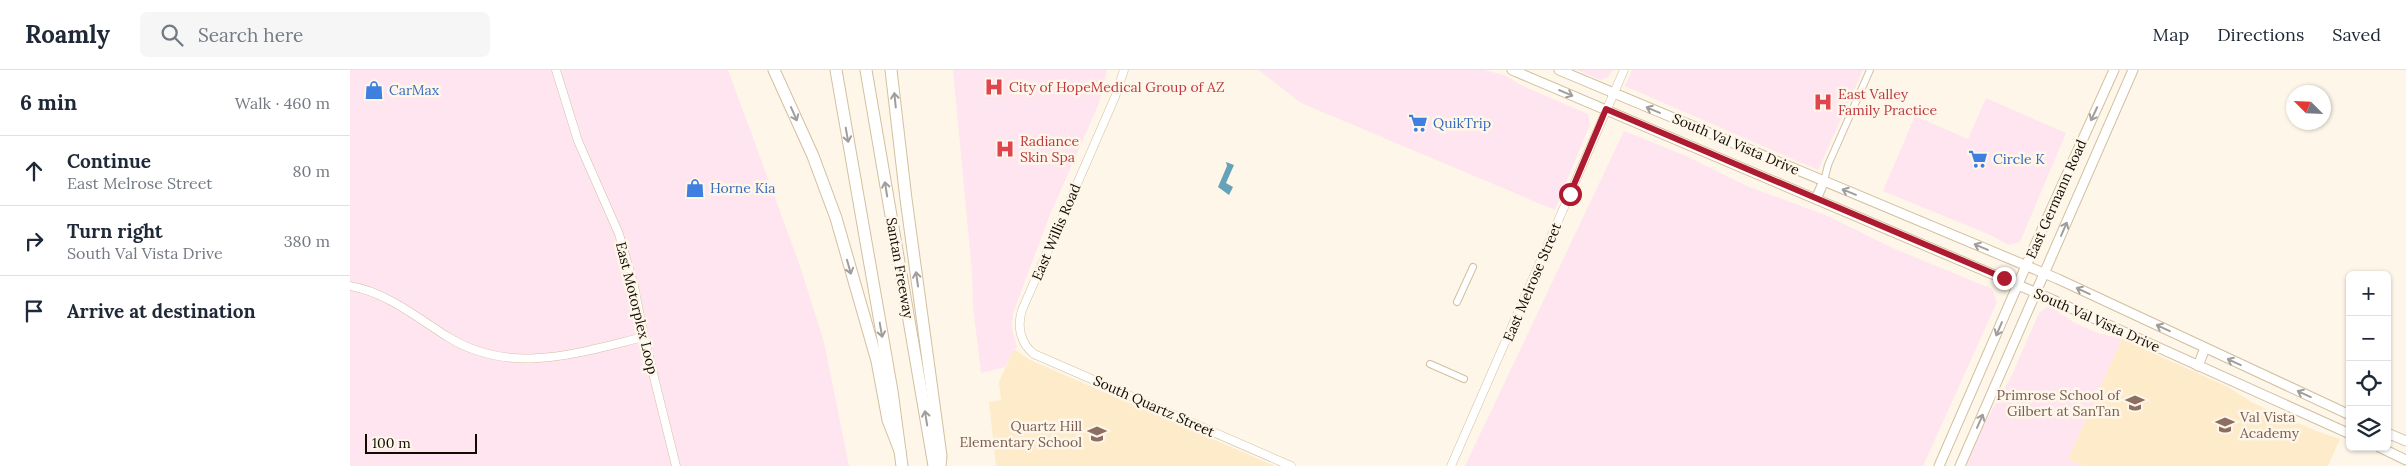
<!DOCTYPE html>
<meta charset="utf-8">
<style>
body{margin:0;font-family:Lora,serif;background:#f6f6f7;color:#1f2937}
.controls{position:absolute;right:15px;bottom:15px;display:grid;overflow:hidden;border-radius:8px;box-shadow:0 1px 4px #0004}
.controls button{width:45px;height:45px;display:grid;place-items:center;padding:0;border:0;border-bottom:1px solid #e0e1e3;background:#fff;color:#1f2937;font:25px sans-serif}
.compass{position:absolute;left:1936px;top:15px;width:45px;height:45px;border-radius:50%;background:#fff;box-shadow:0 1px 4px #0004;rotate:294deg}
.scale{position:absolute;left:15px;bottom:12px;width:112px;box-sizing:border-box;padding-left:5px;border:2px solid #120b02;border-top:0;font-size:14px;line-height:18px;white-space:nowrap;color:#120b02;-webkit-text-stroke:4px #fef6e9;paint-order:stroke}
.stop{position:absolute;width:15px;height:15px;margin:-11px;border:4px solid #ae1a2f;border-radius:50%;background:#fff}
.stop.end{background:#ae1a2f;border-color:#fff;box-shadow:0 1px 5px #0008}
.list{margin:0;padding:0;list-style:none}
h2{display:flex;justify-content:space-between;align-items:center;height:65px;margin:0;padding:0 20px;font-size:21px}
h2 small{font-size:16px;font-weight:400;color:#747a83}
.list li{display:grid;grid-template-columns:32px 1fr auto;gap:15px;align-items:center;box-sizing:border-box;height:70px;padding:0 20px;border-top:1px solid #e0e1e3}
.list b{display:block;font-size:19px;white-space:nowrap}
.list p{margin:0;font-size:16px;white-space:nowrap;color:#747a83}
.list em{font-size:16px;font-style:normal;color:#747a83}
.icon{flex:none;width:28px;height:28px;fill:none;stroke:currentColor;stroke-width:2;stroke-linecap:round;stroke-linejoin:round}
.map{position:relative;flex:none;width:2056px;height:396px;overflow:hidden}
header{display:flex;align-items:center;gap:30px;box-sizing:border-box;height:70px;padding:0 25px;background:#fff;border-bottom:1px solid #e0e1e3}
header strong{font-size:24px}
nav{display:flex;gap:28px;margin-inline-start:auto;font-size:18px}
.search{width:350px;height:45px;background:#f6f6f7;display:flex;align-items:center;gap:12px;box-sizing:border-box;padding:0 18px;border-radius:8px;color:#747a83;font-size:19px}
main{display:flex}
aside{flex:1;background:#fff}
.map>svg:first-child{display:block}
</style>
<header>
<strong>Roamly</strong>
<div class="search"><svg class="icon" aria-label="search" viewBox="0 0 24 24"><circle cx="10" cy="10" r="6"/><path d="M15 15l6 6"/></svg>Search here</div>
<nav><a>Map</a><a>Directions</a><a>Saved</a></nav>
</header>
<main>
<aside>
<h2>6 min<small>Walk · 460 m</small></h2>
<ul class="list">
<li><svg class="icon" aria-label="ahead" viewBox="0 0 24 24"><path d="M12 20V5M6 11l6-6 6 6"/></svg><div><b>Continue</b><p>East Melrose Street</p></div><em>80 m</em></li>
<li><svg class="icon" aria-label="right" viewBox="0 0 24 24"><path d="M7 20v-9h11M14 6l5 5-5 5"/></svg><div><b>Turn right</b><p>South Val Vista Drive</p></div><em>380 m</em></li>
<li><svg class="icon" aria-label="arrive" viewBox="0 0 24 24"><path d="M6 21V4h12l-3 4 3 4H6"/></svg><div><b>Arrive at destination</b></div></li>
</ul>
</aside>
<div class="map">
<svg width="2056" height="396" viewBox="0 0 2056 396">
<rect width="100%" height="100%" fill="#fef6e9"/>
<g fill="#fee5f0">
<polygon points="0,0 378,0 449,193 474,272 499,396 0,396"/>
<polygon points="603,0 757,0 749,33 699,147 663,243 662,258 667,278 664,279 655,297 631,303 623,236 622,202"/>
<polygon points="909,0 1134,0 1154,5 1173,16 1238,44 1240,54 1205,140 951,33"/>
<polygon points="1227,0 1263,0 1258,7 1251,10"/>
<polygon points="1282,0 1513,0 1468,100 1275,16"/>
<polygon points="1636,28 1716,63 1670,172 1659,175 1638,164 1533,121 1565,46 1618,69"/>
<polygon points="1274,61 1336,86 1399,117 1473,144 1545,179 1642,219 1647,232 1573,396 1115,396"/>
<polygon points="1697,237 1703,238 1723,252 1748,263 1772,269 1718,389 1733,396 1616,396 1634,354 1661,307 1689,243"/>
</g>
<g fill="#fdebca">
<polygon points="1772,269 1878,317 1903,333 1966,361 1990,369 1978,396 1733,396 1718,389"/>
<polygon points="664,279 680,290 925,396 646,396 639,332 651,330 649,313 652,305"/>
</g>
<polygon fill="#66a2b9" points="876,92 884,95 876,113 883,117 879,125 868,117 877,96"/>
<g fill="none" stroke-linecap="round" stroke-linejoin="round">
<g stroke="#d2c09f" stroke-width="8">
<g id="minor">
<polyline points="1474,111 1478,95 1520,0"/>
<polyline points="1107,232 1123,197"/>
<polyline points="1080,294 1114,309"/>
</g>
</g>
<g stroke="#d2c09f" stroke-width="9">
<g id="tertiary">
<polyline points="206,0 228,71 269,164 284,216 294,267 326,396"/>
<path d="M774,0L765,27L672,240C667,256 670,273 684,284L941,396"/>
<path d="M0,216C38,223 66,247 98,267C161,306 228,283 294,267"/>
<polyline points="1101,396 1274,0"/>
</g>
</g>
<g stroke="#d2c09f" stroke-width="11">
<g id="secondary">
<polyline points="1162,0 1701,229 2000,364"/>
<polyline points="1209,0 1708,209 2000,345"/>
<polyline points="1466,129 1474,111"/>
<polyline points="1848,296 1855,278"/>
<polyline points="2037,363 2056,371"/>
<polyline points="2029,377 2056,390"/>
<polyline points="1589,396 1682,182 1764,0"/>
<polyline points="1610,396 1783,0"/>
</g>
</g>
<g stroke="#d2c09f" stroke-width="13">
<g id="motorway">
<polyline points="424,0 463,86 486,148 527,291 538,350 550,381"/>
<polyline points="486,0 542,321 552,396"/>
<polyline points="516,0 584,396"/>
<polyline points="541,0 556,129 591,386 590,396"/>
</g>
</g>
<use href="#minor" stroke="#fff" stroke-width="6"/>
<use href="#tertiary" stroke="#fff" stroke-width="8"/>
<use href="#secondary" stroke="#fff" stroke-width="9"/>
<use href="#motorway" stroke="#fff" stroke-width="11"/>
</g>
<defs><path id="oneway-shaft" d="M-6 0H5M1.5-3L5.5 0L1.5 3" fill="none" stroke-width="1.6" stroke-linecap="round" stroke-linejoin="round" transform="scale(1.25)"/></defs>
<g stroke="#a09d9a">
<use href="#oneway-shaft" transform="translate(1216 23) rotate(23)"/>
<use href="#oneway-shaft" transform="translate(545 30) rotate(-96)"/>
<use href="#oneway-shaft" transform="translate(1303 40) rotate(-157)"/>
<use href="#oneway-shaft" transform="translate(444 44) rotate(66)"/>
<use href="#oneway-shaft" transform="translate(1744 44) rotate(115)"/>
<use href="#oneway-shaft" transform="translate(497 65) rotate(80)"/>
<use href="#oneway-shaft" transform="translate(536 119) rotate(-99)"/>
<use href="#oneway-shaft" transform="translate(1499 122) rotate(-158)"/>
<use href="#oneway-shaft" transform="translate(1714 159) rotate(-66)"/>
<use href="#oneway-shaft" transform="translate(1631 177) rotate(-157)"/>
<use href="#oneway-shaft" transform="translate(499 197) rotate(74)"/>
<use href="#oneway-shaft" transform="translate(567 209) rotate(-98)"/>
<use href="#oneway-shaft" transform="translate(1733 221) rotate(-155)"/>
<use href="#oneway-shaft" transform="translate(1813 258) rotate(-155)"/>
<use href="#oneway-shaft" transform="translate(1649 259) rotate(113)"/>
<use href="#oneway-shaft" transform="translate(531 260) rotate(80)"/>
<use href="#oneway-shaft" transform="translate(1884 292) rotate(-155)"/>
<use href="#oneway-shaft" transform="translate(1954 324) rotate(-155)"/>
<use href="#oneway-shaft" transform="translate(576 348) rotate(-99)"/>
<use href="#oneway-shaft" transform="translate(1630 351) rotate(-66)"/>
</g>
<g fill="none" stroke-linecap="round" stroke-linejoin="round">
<polyline stroke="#ae1a2f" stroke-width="6" points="1220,124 1256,39 1654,208"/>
</g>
<defs>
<g id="hospital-bare" transform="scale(1.5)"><path d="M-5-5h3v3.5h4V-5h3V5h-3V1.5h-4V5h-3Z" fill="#e0444e" stroke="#fef6e9" stroke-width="2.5" paint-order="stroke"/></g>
<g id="shop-bare" transform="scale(1.5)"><path d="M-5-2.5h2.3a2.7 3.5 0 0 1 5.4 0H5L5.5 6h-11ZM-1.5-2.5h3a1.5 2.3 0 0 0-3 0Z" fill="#3f7fe0" stroke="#fef6e9" stroke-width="2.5" paint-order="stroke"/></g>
<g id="supermarket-bare" transform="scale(1.5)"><path d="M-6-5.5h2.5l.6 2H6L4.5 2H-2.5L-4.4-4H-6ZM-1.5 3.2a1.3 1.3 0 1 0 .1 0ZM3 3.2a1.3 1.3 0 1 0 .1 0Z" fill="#3f7fe0" stroke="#fef6e9" stroke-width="2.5" paint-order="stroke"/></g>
<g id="school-bare" transform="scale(1.5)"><path d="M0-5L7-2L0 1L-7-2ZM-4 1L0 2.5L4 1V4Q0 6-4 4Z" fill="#8d6e63" stroke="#fef6e9" stroke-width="2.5" paint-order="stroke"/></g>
</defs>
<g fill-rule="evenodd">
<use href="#hospital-bare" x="644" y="17"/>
<use href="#shop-bare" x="24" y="20"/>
<use href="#hospital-bare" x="1473" y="32"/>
<use href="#supermarket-bare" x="1068" y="53"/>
<use href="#hospital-bare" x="655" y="79"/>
<use href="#supermarket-bare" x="1628" y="89"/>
<use href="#shop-bare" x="345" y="118"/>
<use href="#school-bare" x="1785" y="333"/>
<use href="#school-bare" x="1875" y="355"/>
<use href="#school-bare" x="747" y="364"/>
</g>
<g text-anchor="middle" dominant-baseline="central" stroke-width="5" stroke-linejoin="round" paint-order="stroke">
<g font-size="14" fill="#be3a42" stroke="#fef6e9" text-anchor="start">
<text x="659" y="17">City of HopeMedical Group of AZ</text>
<text x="1488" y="24">East Valley<tspan x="1488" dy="16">Family Practice</tspan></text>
<text x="670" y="71">Radiance<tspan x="670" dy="16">Skin Spa</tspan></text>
</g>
<g font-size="14" fill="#366cbe" stroke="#fef6e9" text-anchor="start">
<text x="39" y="20">CarMax</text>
<text x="1083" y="53">QuikTrip</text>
<text x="1643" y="89">Circle K</text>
<text x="360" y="118">Horne Kia</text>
</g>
<g font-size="14" fill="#120b02" stroke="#fef6e9">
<text transform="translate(1386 74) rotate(23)">South Val Vista Drive</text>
<text transform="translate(1706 129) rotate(-66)">East Germann Road</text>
<text transform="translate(706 162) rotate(-67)">East Willis Road</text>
<text transform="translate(550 198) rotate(80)">Santan Freeway</text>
<text transform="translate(1182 212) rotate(-67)">East Melrose Street</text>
<text transform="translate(287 238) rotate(76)">East Motorplex Loop</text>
<text transform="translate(1747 250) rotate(24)">South Val Vista Drive</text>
<text transform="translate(804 336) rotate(24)">South Quartz Street</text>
</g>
<g font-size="14" fill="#785e54" stroke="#fef6e9" text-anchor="end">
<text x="1770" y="325">Primrose School of<tspan x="1770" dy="16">Gilbert at SanTan</tspan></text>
<text x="1890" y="347" text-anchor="start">Val Vista<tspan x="1890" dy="16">Academy</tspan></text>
<text x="732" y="356">Quartz Hill<tspan x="732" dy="16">Elementary School</tspan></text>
</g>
</g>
</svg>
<div class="controls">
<button>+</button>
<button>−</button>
<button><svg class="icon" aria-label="locate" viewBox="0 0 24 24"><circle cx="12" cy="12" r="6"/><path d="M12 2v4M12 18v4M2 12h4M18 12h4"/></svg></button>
<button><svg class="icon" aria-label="layers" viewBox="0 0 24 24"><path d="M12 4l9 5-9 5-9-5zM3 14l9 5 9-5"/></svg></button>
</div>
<svg class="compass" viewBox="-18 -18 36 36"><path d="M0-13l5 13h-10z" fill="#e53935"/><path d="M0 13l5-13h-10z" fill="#747a83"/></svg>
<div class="scale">100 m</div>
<div class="stop" style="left:1220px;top:124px"></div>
<div class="stop end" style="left:1654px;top:208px"></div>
</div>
</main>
